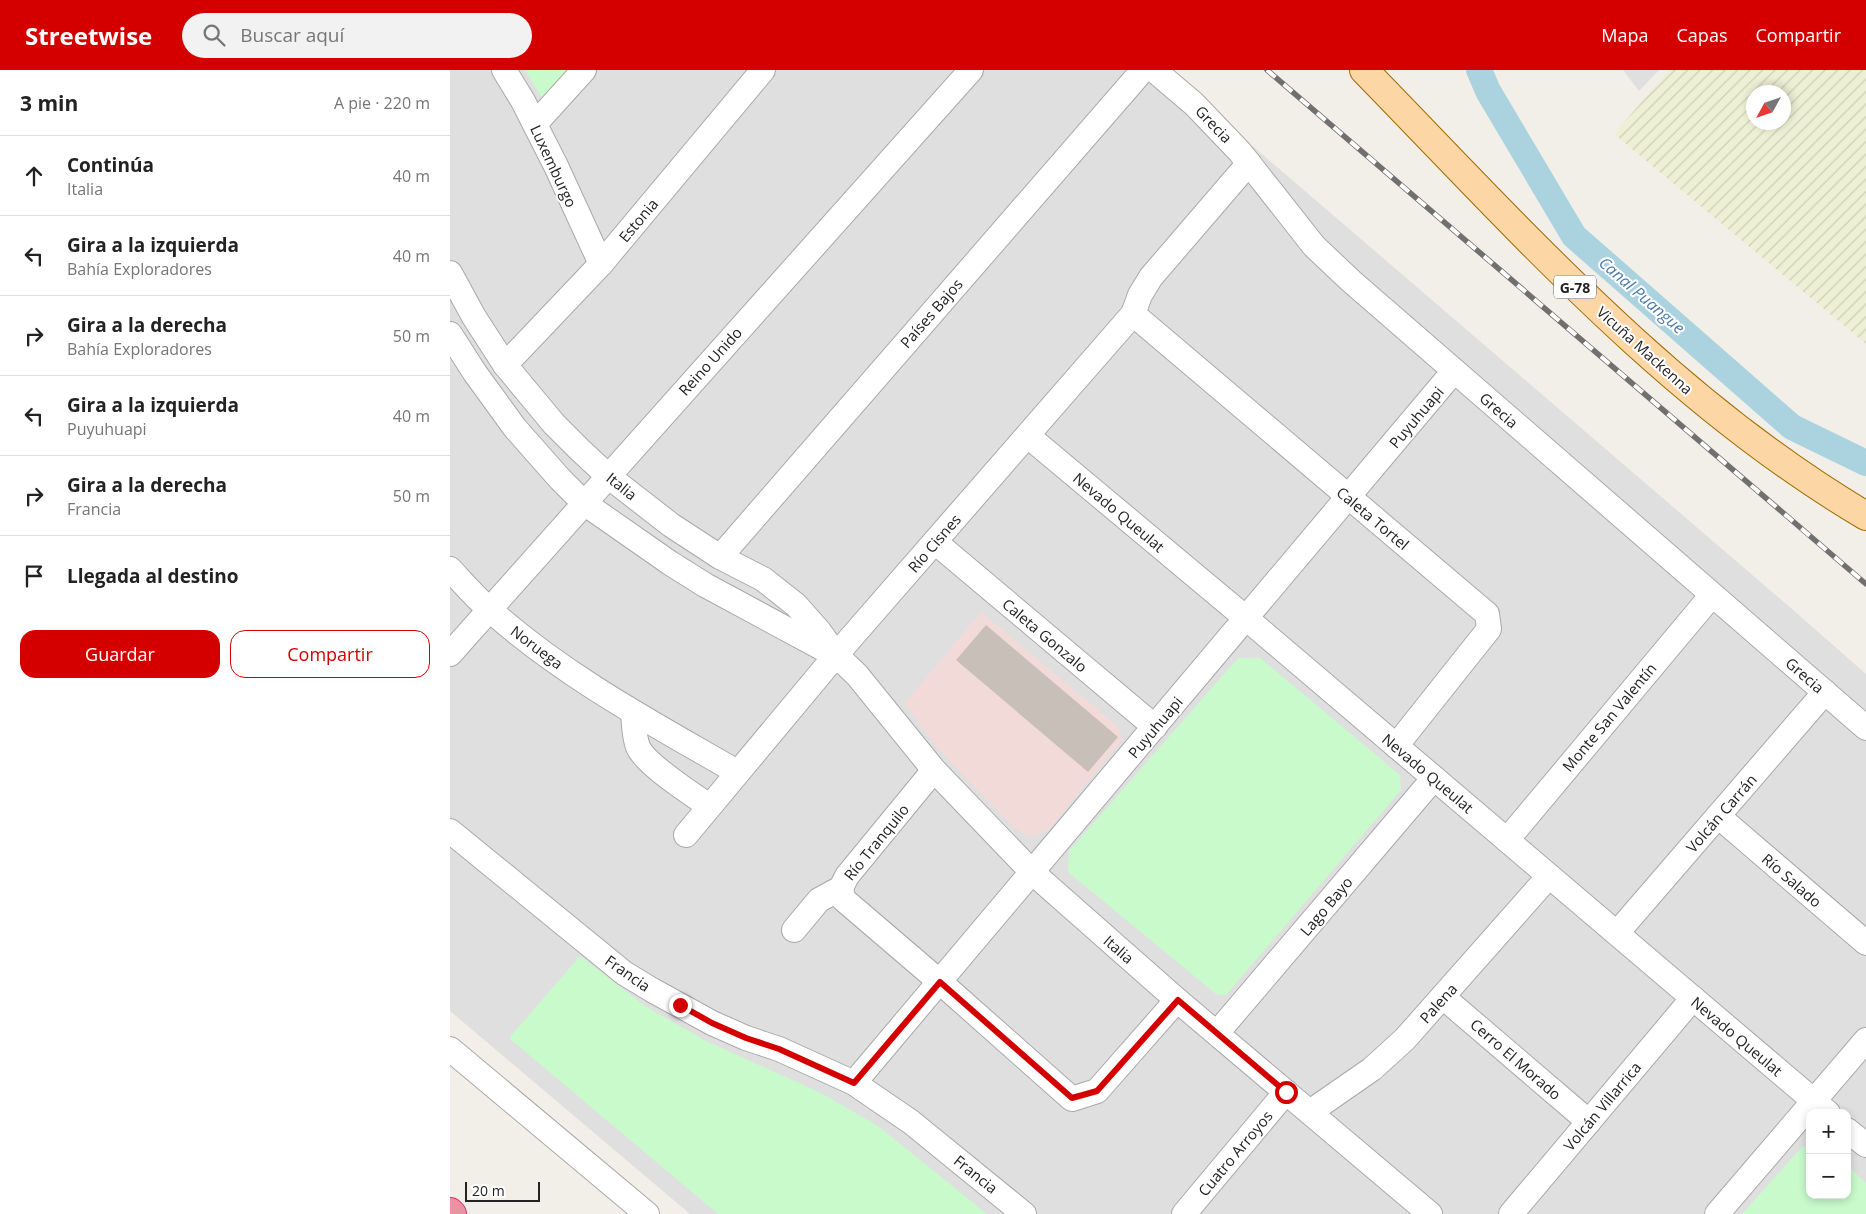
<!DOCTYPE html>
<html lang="es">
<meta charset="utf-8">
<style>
body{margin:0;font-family:"Open Sans",sans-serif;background:#f2f2f2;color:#222}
.controls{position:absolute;right:15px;bottom:15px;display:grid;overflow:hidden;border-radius:10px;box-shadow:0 2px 8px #0003}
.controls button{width:45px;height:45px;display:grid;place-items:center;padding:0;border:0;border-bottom:1px solid #e0e0e0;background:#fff;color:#222;font:25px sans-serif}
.compass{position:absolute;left:1296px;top:15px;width:45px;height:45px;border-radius:50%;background:#fff;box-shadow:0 2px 8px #0003;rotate:230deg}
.scale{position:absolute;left:15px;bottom:12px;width:75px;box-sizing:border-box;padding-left:5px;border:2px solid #222;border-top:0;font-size:14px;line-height:18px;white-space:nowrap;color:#222;-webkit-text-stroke:4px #fff;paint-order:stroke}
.stop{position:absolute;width:15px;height:15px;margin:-11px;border:4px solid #d40000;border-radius:50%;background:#fff}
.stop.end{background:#d40000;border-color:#fff;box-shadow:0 1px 5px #0008}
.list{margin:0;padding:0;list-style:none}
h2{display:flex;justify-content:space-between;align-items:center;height:65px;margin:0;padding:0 20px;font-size:21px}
h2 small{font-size:16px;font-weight:400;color:#767676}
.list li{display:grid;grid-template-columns:32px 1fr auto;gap:15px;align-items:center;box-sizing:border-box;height:80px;padding:0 20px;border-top:1px solid #e0e0e0}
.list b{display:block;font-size:19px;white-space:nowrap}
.list p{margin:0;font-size:16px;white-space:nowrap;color:#767676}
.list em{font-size:16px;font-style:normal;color:#767676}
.actions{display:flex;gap:10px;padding:15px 20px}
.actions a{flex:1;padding:11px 0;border:1px solid #d40000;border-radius:15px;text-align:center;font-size:18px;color:#d40000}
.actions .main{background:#d40000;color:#fff}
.icon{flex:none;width:28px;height:28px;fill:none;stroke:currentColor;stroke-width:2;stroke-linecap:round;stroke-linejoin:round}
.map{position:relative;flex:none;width:1416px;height:1144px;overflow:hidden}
header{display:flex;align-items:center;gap:30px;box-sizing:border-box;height:70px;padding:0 25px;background:#d40000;color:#fff}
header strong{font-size:24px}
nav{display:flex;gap:28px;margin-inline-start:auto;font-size:18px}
.search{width:350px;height:45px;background:#f2f2f2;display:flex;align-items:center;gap:12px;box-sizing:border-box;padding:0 18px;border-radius:28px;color:#767676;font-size:19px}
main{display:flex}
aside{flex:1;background:#fff}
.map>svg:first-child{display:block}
</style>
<header>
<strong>Streetwise</strong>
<div class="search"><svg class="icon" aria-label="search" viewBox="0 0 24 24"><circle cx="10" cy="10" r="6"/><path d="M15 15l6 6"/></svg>Buscar aquí</div>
<nav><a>Mapa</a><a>Capas</a><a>Compartir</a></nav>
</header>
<main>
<aside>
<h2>3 min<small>A pie · 220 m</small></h2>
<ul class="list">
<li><svg class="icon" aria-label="ahead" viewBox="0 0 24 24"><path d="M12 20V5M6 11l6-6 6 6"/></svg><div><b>Continúa</b><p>Italia</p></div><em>40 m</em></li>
<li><svg class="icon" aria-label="left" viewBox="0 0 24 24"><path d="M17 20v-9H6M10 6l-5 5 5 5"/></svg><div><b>Gira a la izquierda</b><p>Bahía Exploradores</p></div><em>40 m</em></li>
<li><svg class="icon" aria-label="right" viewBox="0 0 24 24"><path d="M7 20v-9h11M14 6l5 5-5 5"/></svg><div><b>Gira a la derecha</b><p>Bahía Exploradores</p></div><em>50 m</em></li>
<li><svg class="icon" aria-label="left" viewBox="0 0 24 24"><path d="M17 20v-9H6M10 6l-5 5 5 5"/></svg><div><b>Gira a la izquierda</b><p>Puyuhuapi</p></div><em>40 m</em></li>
<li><svg class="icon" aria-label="right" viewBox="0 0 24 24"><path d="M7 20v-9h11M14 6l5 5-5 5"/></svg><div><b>Gira a la derecha</b><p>Francia</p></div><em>50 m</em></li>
<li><svg class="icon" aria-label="arrive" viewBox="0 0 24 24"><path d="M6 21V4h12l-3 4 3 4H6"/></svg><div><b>Llegada al destino</b></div></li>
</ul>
<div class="actions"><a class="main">Guardar</a><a>Compartir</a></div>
</aside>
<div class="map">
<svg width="1416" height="1144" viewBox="0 0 1416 1144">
<defs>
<pattern id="farmland-furrows" width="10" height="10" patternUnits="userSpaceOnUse" patternTransform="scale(1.25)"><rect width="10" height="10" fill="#eef0d5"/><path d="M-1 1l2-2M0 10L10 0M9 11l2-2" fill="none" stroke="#ccceb7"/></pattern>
</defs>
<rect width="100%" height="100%" fill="#f2efe9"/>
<g fill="#e0dfdf" fill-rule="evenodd">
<path d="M0,0H714L1342,539L1416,604V1144H240L0,941ZM1360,1043H1397V1125H1360Z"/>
<polygon points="1173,0 1209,0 1189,21"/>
</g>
<polygon fill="#f2dad9" points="531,542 665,654 670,660 672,670 600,758 592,763 579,767 565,758 487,678 455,633"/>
<path fill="url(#farmland-furrows)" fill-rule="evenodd" d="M1219,0H1416V274L1164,64ZM1304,22H1334V52H1304Z"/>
<g fill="#c8facc">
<polygon points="75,0 127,0 96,35"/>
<polygon points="788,588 810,588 950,705 951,720 776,925 766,924 618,802 619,781"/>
<polygon points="130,886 195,936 256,971 371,1023 428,1056 537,1144 268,1144 59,968"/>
<polygon points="1360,1075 1360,1125 1397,1125 1397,1096 1416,1113 1416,1144 1292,1144 1352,1077"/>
</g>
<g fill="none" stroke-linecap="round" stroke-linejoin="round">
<polyline stroke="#aad3df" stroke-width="26" points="1029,0 1038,21 1124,166 1342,357 1416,393"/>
</g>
<polygon fill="#c7bfb8" points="536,555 668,667 638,702 506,590"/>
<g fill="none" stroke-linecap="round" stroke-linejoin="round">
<g stroke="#a9a9a9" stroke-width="26">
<g id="minor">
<polyline points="54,0 73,31 106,96 151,194"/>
<polyline points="704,0 744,34 790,82 864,176 901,211 1416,658"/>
<polyline points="85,54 134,0"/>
<polyline points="0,203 24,247 55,295 104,354 130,380 158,406 221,455 270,487 313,509 346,535 369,561 386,585 407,605 484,700 583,803 727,930 980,1144"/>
<polyline points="683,244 1037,544 1039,559 946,676"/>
<polyline points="0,264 25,303 65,358 110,409 134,433 220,493 255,515 381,583"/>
<polyline points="55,295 151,194 313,0"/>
<polyline points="578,366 797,549 1378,1043"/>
<polyline points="485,472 705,657"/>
<polyline points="270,487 693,0"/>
<path d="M0,499C13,513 26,528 40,540C114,606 202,653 287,702"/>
<polyline points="0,584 521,0"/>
<path d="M183,643C184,654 184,667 188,677C196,695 242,724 259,736"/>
<polyline points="1268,746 1416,873"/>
<polyline points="0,761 174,903 202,920 262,953 296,968 329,979 404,1013 461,1052 574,1144"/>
<polyline points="236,765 386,585 683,244 690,225 701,207 799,93"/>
<polyline points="1057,770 1262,525"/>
<polyline points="391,818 393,829 490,912 622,1029 647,1021 727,930"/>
<polyline points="344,860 369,830 391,818 397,806 484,700"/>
<polyline points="1167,863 1375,622"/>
<polyline points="993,927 1139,1052"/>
<polyline points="767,963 984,708"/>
<polyline points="0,979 197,1144"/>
<polyline points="404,1013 1004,301"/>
<polyline points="860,1042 922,999 955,969 1099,806"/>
<polyline points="1397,1060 1416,1075"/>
<polyline points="734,1144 836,1022"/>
<polyline points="1061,1144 1243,928"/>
<polyline points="1267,1144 1416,970"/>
</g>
</g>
<g stroke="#a06b00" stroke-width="30">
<path id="primary" d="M914,0C1070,160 1221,331 1416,446"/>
</g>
<g stroke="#dc2a67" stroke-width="30">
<polyline id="motorway" points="0,1142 2,1144"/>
</g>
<use href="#minor" stroke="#fff" stroke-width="24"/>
<use href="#primary" stroke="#fcd6a4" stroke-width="28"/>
<use href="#motorway" stroke="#e892a2" stroke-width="28"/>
<g stroke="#707070" stroke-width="5.5">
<polyline id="rail" points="817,0 1416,514"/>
</g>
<use href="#rail" stroke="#fff" stroke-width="4" stroke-dasharray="11" stroke-linecap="butt"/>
</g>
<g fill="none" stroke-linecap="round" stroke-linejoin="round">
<polyline stroke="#d40000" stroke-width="6" points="230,935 262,953 296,968 329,979 404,1013 490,912 622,1028 647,1021 728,930 836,1022"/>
</g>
<g text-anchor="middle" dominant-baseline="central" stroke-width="4" stroke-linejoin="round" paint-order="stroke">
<rect fill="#fff" stroke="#646464" stroke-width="1" x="1104" y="205.5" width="42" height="23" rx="4"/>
<g font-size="14" font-weight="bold" fill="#222">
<text x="1125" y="217">G-78</text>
</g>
<g font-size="15" fill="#222" stroke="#fff">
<text transform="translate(764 54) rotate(46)">Grecia</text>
<text transform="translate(104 96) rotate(65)">Luxemburgo</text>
<text transform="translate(188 150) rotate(-50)">Estonia</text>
<text transform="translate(481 243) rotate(-49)">Países Bajos</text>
<text transform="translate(1195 280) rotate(42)">Vicuña Mackenna</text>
<text transform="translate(260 291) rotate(-48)">Reino Unido</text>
<text transform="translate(1049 340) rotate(41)">Grecia</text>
<text transform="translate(966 347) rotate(-50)">Puyuhuapi</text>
<text transform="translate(172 416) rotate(39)">Italia</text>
<text transform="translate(669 442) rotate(40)">Nevado Queulat</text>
<text transform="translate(923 448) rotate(40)">Caleta Tortel</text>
<text transform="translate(484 473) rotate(-49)">Río Cisnes</text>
<text transform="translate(595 565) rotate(40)">Caleta Gonzalo</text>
<text transform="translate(87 577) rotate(37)">Noruega</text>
<text transform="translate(1355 605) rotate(41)">Grecia</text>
<text transform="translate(1159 647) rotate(-50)">Monte San Valentín</text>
<text transform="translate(705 657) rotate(-50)">Puyuhuapi</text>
<text transform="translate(978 703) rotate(40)">Nevado Queulat</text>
<text transform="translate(1271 743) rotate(-49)">Volcán Carrán</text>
<text transform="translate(426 772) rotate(-51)">Río Tranquilo</text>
<text transform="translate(1342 810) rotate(41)">Río Salado</text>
<text transform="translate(876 836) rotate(-50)">Lago Bayo</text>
<text transform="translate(669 879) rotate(41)">Italia</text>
<text transform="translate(178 903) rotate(35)">Francia</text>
<text transform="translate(988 933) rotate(-48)">Palena</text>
<text transform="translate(1287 966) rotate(40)">Nevado Queulat</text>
<text transform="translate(1066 989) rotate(41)">Cerro El Morado</text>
<text transform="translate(1152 1036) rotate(-50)">Volcán Villarrica</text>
<text transform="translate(785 1083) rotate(-50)">Cuatro Arroyos</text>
<text transform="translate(526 1104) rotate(39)">Francia</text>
</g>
<g font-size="16" font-style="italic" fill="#4a7aab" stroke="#fff">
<text transform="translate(1192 225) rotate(41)">Canal Puangue</text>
</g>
</g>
</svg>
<div class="controls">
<button>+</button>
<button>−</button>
</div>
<svg class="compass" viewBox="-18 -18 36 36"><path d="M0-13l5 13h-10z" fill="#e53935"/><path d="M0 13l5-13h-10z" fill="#767676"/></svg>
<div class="scale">20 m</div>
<div class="stop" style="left:836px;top:1022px"></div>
<div class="stop end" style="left:230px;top:935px"></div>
</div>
</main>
